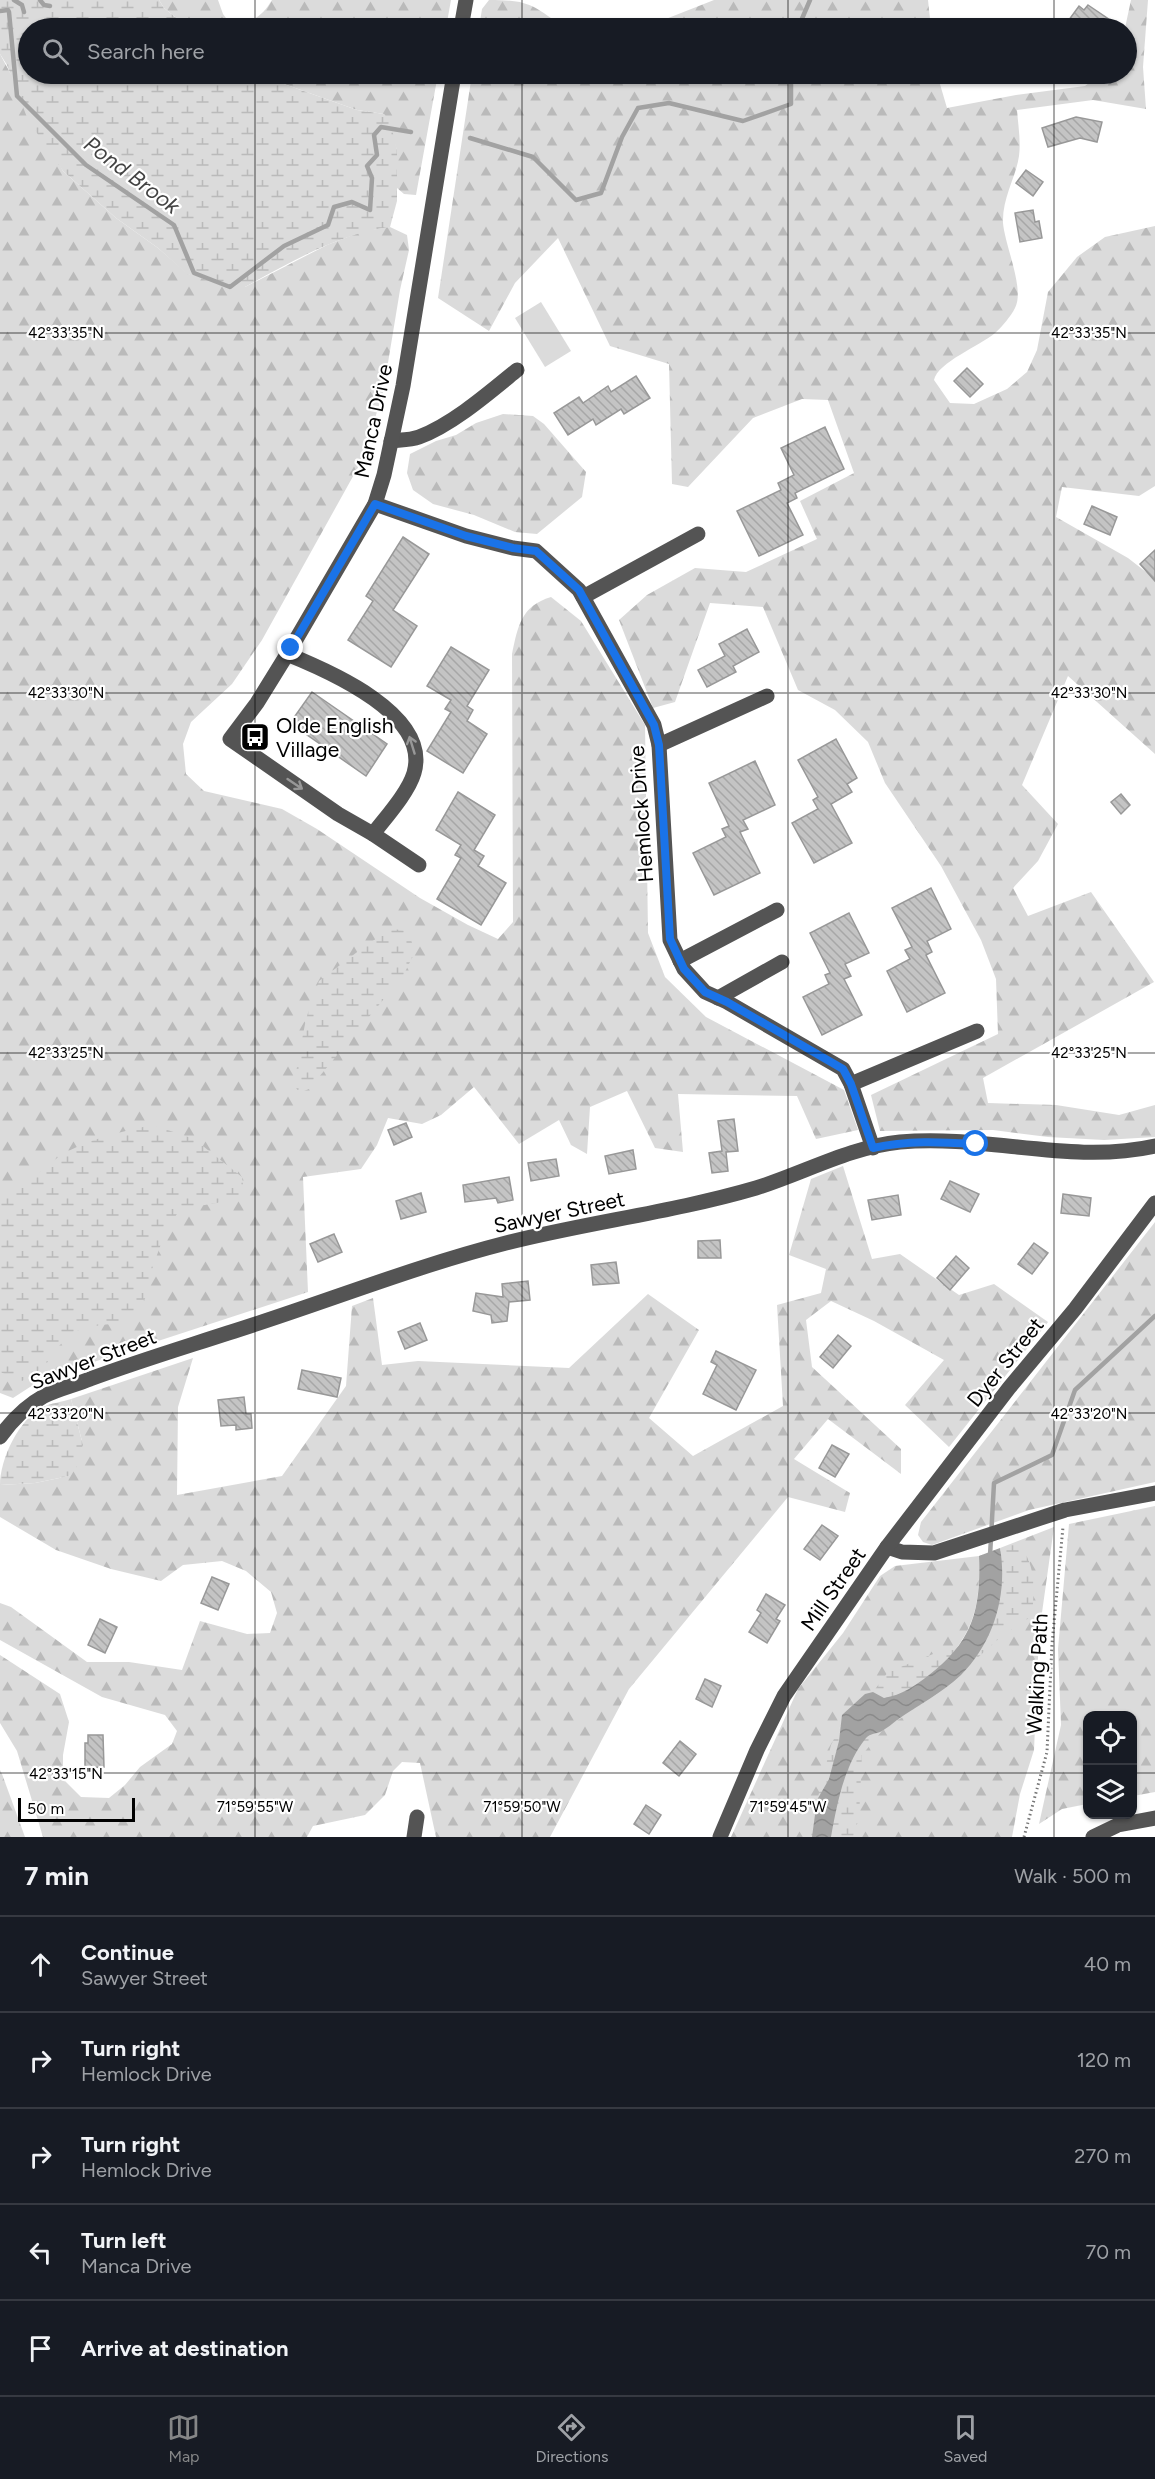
<!DOCTYPE html>
<meta charset="utf-8">
<style>
body{margin:0;font-family:Figtree,sans-serif;background:#20242c;color:#f1f3f6}
.controls{position:absolute;right:18px;bottom:18px;display:grid;overflow:hidden;border-radius:12px;box-shadow:0 2px 4px #0004}
.controls button{width:54px;height:54px;display:grid;place-items:center;padding:0;border:0;border-bottom:2px solid #363941;background:#171b24;color:#f1f3f6;font:30px sans-serif}
.scale{position:absolute;left:18px;bottom:15px;width:117px;box-sizing:border-box;padding-left:6px;border:3px solid #000;border-top:0;font-size:16px;line-height:21px;white-space:nowrap;color:#000;-webkit-text-stroke:4px #fff;paint-order:stroke}
.stop{position:absolute;width:18px;height:18px;margin:-14px;border:4px solid #1a73e8;border-radius:50%;background:#fff}
.stop.end{background:#1a73e8;border-color:#fff;box-shadow:0 2px 6px #0008}
.list{margin:0;padding:0;list-style:none}
h2{display:flex;justify-content:space-between;align-items:center;height:78px;margin:0;padding:0 24px;font-size:26px}
h2 small{font-size:20px;font-weight:400;color:#9ea1a6}
.list li{display:grid;grid-template-columns:39px 1fr auto;gap:18px;align-items:center;box-sizing:border-box;height:96px;padding:0 24px;border-top:2px solid #363941}
.list b{display:block;font-size:22px;white-space:nowrap}
.list p{margin:0;font-size:20px;white-space:nowrap;color:#9ea1a6}
.list em{font-size:20px;font-style:normal;color:#9ea1a6}
.icon{flex:none;width:33px;height:33px;fill:none;stroke:currentColor;stroke-width:2;stroke-linecap:round;stroke-linejoin:round}
.map{position:relative;flex:none;width:1155px;height:1837px;overflow:hidden}
.search{position:absolute;background:#171b24;box-shadow:0 2px 4px #0004;left:18px;right:18px;top:18px;height:66px;display:flex;align-items:center;gap:15px;box-sizing:border-box;padding:0 21px;border-radius:33px;color:#9ea1a6;font-size:22px}
.sheet{height:558px;background:#171b24}
nav{display:flex;justify-content:space-around;align-items:center;box-sizing:border-box;height:84px;border-top:2px solid #363941;background:#171b24;font-size:16px;color:#9ea1a6}
nav a{display:grid;justify-items:center;gap:3px}
nav .on{color:#858687}
.map>svg:first-child{display:block}
</style>
<div class="map">
<svg width="1155" height="1837" viewBox="0 0 1155 1837">
<defs>
<pattern id="forest-firs" width="22" height="20" patternUnits="userSpaceOnUse" patternTransform="scale(1.5)"><rect width="22" height="20" fill="#dbdbdb"/><path d="M5 1l3.5 6h-7zM16 11l3.5 6h-7z" fill="#bababa"/></pattern>
<pattern id="wetland-marsh" width="20" height="14" patternUnits="userSpaceOnUse" patternTransform="scale(1.5)"><rect width="20" height="14" fill="#dbdbdb"/><path d="M1 5h8M5 5V1M11 12h8M15 12V8" fill="none" stroke="#bababa"/></pattern>
<pattern id="water-waves" width="16" height="10" patternUnits="userSpaceOnUse" patternTransform="scale(1.5)"><rect width="16" height="10" fill="#a2a2a2"/><path d="M0 5q4-4 8 0t8 0" fill="none" stroke="#8a8a8a"/></pattern>
<pattern id="building-back-hatch" width="6" height="6" patternUnits="userSpaceOnUse" patternTransform="scale(1.5)"><rect width="6" height="6" fill="#c4c4c4"/><path d="M-1 5l2 2M0 0l6 6M5-1l2 2" fill="none" stroke="#a7a7a7"/></pattern>
</defs>
<rect width="100%" height="100%" fill="#fff"/>
<g fill="url(#forest-firs)">
<path d="M159,0H218L223,14L231,25C251,23 261,18 272,0H451L446,28H189L164,8Z"/>
<path d="M489,0C530,0 532,5 565,28H479L482,9Z"/>
<polygon points="714,0 928,0 931,28 620,28 648,26"/>
<path d="M1131,0H1148L1143,67L1146,109L1093,100L1017,110C1018,124 1021,141 1019,156C1016,177 1002,198 1003,223C1005,246 1025,289 1015,308C1011,316 1002,327 995,333C980,346 938,362 934,380L950,403L974,404L1007,389L1027,372L1037,350L1048,292L1077,257L1105,237L1155,226V486L1139,496L1062,487L1056,517L1128,558L1155,579V754L1068,676L1022,785L1058,824L1038,861L1013,888L1028,916L1091,892L1154,982L983,1078L988,1103L1056,1105L1119,1115L1155,1105V1137L1104,1140L1048,1137L993,1130L880,1131L871,1095L998,1034L996,979L981,940L941,866L885,783L868,742L835,710L798,690L763,607L710,603L675,702L653,708L619,620L647,595L695,568L746,572L817,539L800,501L854,473L828,400L802,399L753,418L688,487L672,484L669,364L610,346L558,238L515,283L489,331L438,298L472,74H937L947,108L1016,95L1085,86L1101,74H1126L1125,28Z"/>
<path d="M0,54L63,171L116,218L158,248L188,274L245,287L327,245L363,231L390,227L407,235L409,250L400,290L383,393L361,462L262,640L232,684L191,722L183,744L186,774L204,791L282,809L317,829L420,898L468,925L498,939L513,922L512,654C518,626 521,606 551,597L581,621L645,725L648,933L665,977L706,1017L844,1090L858,1130L816,1139L797,1096L678,1094L683,1152L655,1148L627,1091L590,1107L587,1154L571,1145L559,1120L519,1144L474,1087L441,1115L422,1124L388,1118L377,1145L361,1169L303,1177L308,1292L57,1374L30,1387L13,1398L0,1393Z"/>
<polygon points="256,74 438,74 416,195 404,194 397,188 397,150 384,114 357,110"/>
<polygon points="503,414 533,416 544,424 586,472 582,497 537,534 515,532 474,515 433,504 413,490 407,473 410,454 436,441 456,435 476,423"/>
<polygon points="843,1166 872,1259 900,1254 959,1295 994,1284 1048,1322 949,1447 905,1405 944,1360 874,1321 831,1301 806,1320 812,1367 901,1449 901,1474 828,1419 794,1459 850,1493 845,1512 788,1497 629,1689 550,1837 436,1837 420,1763 402,1762 393,1771 385,1795 365,1815 313,1826 307,1837 43,1837 17,1751 0,1723 0,1655 60,1694 69,1722 63,1755 63,1779 81,1797 109,1798 125,1785 140,1767 172,1744 177,1731 165,1715 102,1697 0,1640 0,1603 11,1607 87,1662 129,1662 182,1670 200,1621 247,1634 270,1633 277,1613 271,1592 246,1571 222,1561 183,1565 161,1581 111,1569 56,1550 0,1517 0,1485 35,1483 69,1476 83,1445 71,1399 193,1358 178,1407 177,1495 282,1476 346,1386 352,1306 373,1298 382,1365 418,1361 569,1368 648,1294 699,1330 649,1418 693,1456 783,1406 777,1305 821,1293 826,1269 789,1255 811,1179"/>
<polygon points="1155,1222 1155,1482 1029,1510 932,1545 923,1542 918,1535 921,1522"/>
<polygon points="1155,1506 1155,1792 1133,1796 1132,1716 1088,1716 1087,1804 1062,1809 1039,1824 1061,1725 1058,1649 1069,1524"/>
<polygon points="1054,1527 1039,1634 1034,1750 1020,1794 1012,1837 831,1837 868,1736 937,1694 961,1674 1002,1560 1000,1548"/>
<path d="M979,1556C980,1598 977,1625 949,1658L840,1727L829,1779L817,1800L812,1837H731L798,1689L843,1633L880,1576L895,1566Z"/>
<polygon points="0,1770 2,1774 25,1837 0,1837"/>
</g>
<g fill="url(#wetland-marsh)">
<path d="M0,0H159L164,8L189,28H28V74H256L357,110L384,114L390,121L397,150V201L390,227C338,234 291,262 245,287H230L187,274L158,248L116,218L63,171L28,120L7,65L0,54Z"/>
<polygon points="393,929 408,931 415,952 403,976 309,1089 299,1093 294,1084 300,1050 306,1019 319,981 369,943"/>
<path d="M153,1125L194,1139L242,1177L244,1193L217,1203L180,1209L165,1233L153,1266L145,1299L124,1323L100,1325L73,1332L54,1351L44,1368L22,1381L0,1372V1201C23,1191 39,1170 60,1156C89,1138 120,1132 153,1125Z"/>
<path d="M71,1399L83,1445L76,1468L69,1476L35,1483L0,1485C0,1459 19,1419 43,1407C51,1403 62,1402 71,1399Z"/>
<path d="M1009,1545L1020,1546C1037,1567 1034,1591 1032,1616L1003,1635L937,1694L882,1731L862,1755L859,1818L853,1837H808L831,1745L840,1727L873,1692L888,1672L933,1654L958,1647L977,1631L990,1559Z"/>
</g>
<polygon fill="#dbdbdb" points="541,302 571,351 545,367 515,318"/>
<path fill="url(#water-waves)" d="M1000,1548C1008,1594 994,1642 961,1675C942,1693 918,1705 897,1720C892,1724 887,1728 882,1731C877,1734 870,1733 866,1738C844,1765 837,1804 831,1837H812L817,1800L829,1779L839,1741L842,1715L865,1694L873,1692L884,1698C902,1695 915,1686 929,1675C973,1641 981,1609 979,1556Z"/>
<g fill="none" stroke-linecap="round" stroke-linejoin="round">
<g stroke="#a2a2a2" stroke-width="4.5">
<polyline points="14,0 22,5 24,12"/>
<polyline points="40,0 44,5 50,6"/>
<polyline points="0,11 8,10 9,12 17,96 86,165 174,225 194,273 230,287 284,246 328,225 334,207 352,202 370,210 372,178 367,166 377,155 374,135 381,127 411,132"/>
<polyline points="798,28 810,0"/>
<polyline points="470,138 533,157 576,200 601,193 622,137 638,108 669,103 743,121 791,104 791,74"/>
<polyline points="990,1556 994,1483 1052,1455 1075,1390 1155,1316"/>
</g>
</g>
<g fill="url(#building-back-hatch)" stroke="#989898" stroke-width="1.5">
<polygon points="1088,5 1110,20 1104,28 1063,28 1079,6 1084,10"/>
<polygon points="1076,117 1102,122 1097,142 1080,138 1048,147 1042,128"/>
<polygon points="1026,170 1043,182 1033,196 1016,183"/>
<polygon points="1033,210 1035,222 1039,221 1042,238 1020,242 1015,213"/>
<polygon points="967,368 983,384 970,397 954,381"/>
<polygon points="636,376 650,398 624,414 621,409 596,425 593,419 568,435 554,413 579,397 583,403 608,386 611,392"/>
<polygon points="825,427 844,469 795,493 797,498 787,503 803,535 759,556 737,511 781,490 778,483 794,475 781,448"/>
<polygon points="1092,506 1117,517 1110,535 1084,524"/>
<polygon points="403,537 429,554 393,610 417,626 391,667 348,640 373,601 366,596"/>
<polygon points="1155,550 1155,581 1140,564"/>
<polygon points="747,629 759,652 733,666 736,672 707,687 698,670 725,656 719,644"/>
<polygon points="451,647 489,670 467,706 473,710 467,721 487,734 463,773 427,751 451,712 445,709 451,700 427,686"/>
<polygon points="312,692 387,744 366,776 290,723"/>
<polygon points="836,739 857,778 847,784 852,792 831,804 852,843 814,863 792,823 818,809 813,800 818,797 798,760"/>
<polygon points="755,761 775,805 743,820 748,829 740,832 760,873 714,895 693,853 726,837 722,829 729,826 709,783"/>
<polygon points="458,792 495,815 474,850 484,856 478,866 506,883 481,925 437,899 461,858 455,855 461,845 436,830"/>
<polygon points="1121,794 1130,805 1121,814 1111,802"/>
<polygon points="931,888 951,929 927,941 932,952 926,955 945,993 907,1012 887,971 910,959 905,950 912,947 892,908"/>
<polygon points="849,913 869,953 845,964 851,976 844,979 862,1015 822,1035 803,997 829,984 825,975 830,973 810,933"/>
<polygon points="734,1119 738,1151 726,1152 728,1171 712,1173 709,1153 722,1151 718,1121"/>
<polygon points="406,1123 412,1137 394,1145 388,1130"/>
<polygon points="633,1150 636,1169 609,1174 605,1156"/>
<polygon points="556,1159 559,1176 531,1181 528,1163"/>
<polygon points="509,1177 513,1200 498,1203 496,1198 465,1202 463,1185"/>
<polygon points="950,1181 979,1194 970,1212 941,1199"/>
<polygon points="421,1193 426,1212 401,1219 396,1201"/>
<polygon points="1063,1194 1091,1198 1089,1216 1061,1213"/>
<polygon points="898,1195 901,1215 872,1220 868,1200"/>
<polygon points="334,1234 342,1252 318,1262 310,1244"/>
<polygon points="720,1240 721,1258 698,1258 698,1241"/>
<polygon points="1034,1243 1048,1253 1032,1274 1018,1264"/>
<polygon points="956,1256 969,1268 950,1290 937,1278"/>
<polygon points="616,1262 619,1283 593,1285 591,1265"/>
<polygon points="528,1281 530,1300 509,1302 507,1321 492,1323 491,1315 473,1311 476,1293 503,1297 502,1284"/>
<polygon points="420,1323 427,1340 405,1349 398,1332"/>
<polygon points="838,1335 851,1346 833,1368 820,1357"/>
<polygon points="716,1351 756,1370 736,1410 703,1394 717,1365 711,1362"/>
<polygon points="302,1370 341,1378 337,1397 298,1389"/>
<polygon points="244,1397 246,1414 251,1414 252,1428 236,1430 236,1425 221,1426 218,1400"/>
<polygon points="832,1445 849,1454 835,1477 819,1468"/>
<polygon points="822,1525 838,1536 820,1560 804,1549"/>
<polygon points="212,1577 229,1584 218,1610 201,1603"/>
<polygon points="766,1594 785,1605 776,1619 780,1621 767,1643 749,1632 761,1613 757,1610"/>
<polygon points="100,1619 117,1627 105,1653 88,1645"/>
<polygon points="705,1679 721,1686 712,1707 696,1699"/>
<polygon points="88,1735 103,1735 104,1767 85,1768 85,1743 88,1743"/>
<polygon points="680,1741 696,1754 679,1776 663,1763"/>
<polygon points="646,1805 661,1815 649,1834 634,1824"/>
</g>
<g fill="none" stroke-linecap="round" stroke-linejoin="round">
<polyline stroke="#767676" stroke-width="3" stroke-dasharray="1.5 3" stroke-linecap="butt" points="1024,1837 1047,1752 1052,1644 1063,1527"/>
<g stroke="#545454" stroke-width="15">
<polyline points="461,28 466,0"/>
<path d="M391,441C400,440 411,440 419,437C452,425 490,392 517,370"/>
<polyline points="375,504 466,536 513,548 536,551 579,590 654,725 659,745 670,940 684,969 705,992 727,1002 843,1069 851,1084 873,1148"/>
<polyline points="583,597 698,534"/>
<path d="M287,654C329,671 431,714 414,773C408,793 386,817 373,834L338,814L230,739L257,703L291,648L375,504L384,475L403,386L454,74"/>
<polyline points="659,745 767,696"/>
<polyline points="373,834 419,865"/>
<polyline points="680,961 777,910"/>
<polyline points="718,998 782,962"/>
<polyline points="851,1084 977,1031"/>
<path d="M0,1437C12,1420 26,1406 44,1396C58,1389 75,1385 90,1379C136,1362 182,1348 228,1333C321,1304 412,1267 506,1243C589,1222 674,1212 756,1188C804,1173 850,1147 900,1142C985,1134 1071,1165 1155,1146"/>
<polyline points="887,1547 902,1552 934,1553 1065,1510 1155,1493"/>
<polyline points="414,1837 417,1817"/>
<polyline points="720,1837 757,1750 784,1696 887,1547 1009,1388 1075,1309 1155,1203"/>
<polyline points="1093,1837 1118,1825 1155,1818"/>
</g>
</g>
<defs><path id="oneway-shaft" d="M-6 0H5M1.5-3L5.5 0L1.5 3" fill="none" stroke-width="1.6" stroke-linecap="round" stroke-linejoin="round" transform="scale(1.5)"/></defs>
<g stroke="#989898">
<use href="#oneway-shaft" transform="translate(412 745) rotate(-107)"/>
<use href="#oneway-shaft" transform="translate(295 784) rotate(34)"/>
</g>
<g fill="none" stroke-linecap="round" stroke-linejoin="round">
<path stroke="#1a73e8" stroke-width="8" d="M291,648L375,504L466,536L513,548L536,551L579,590L654,725L659,745L670,939L684,969L705,992L727,1002L843,1069L851,1084L873,1148C908,1140 941,1142 976,1144"/>
</g>
<path fill="none" stroke="#000" stroke-width="1.5" stroke-opacity="0.45" d="M255,0V28M522,0V28M788,0V28M1054,0V28M255,74V1837M522,74V1837M788,74V1837M1054,74V1837M0,333H1155M0,693H1155M0,1053H1155M0,1413H1155M0,1773H1088M1132,1773H1155"/>
<defs>
<g id="bus-square" transform="scale(1.5)"><rect x="-9" y="-9" width="18" height="18" rx="4" fill="#000" stroke="#fff"/><path d="M-5-6H5V4H4V6H2V4H-2V6H-4V4H-5ZM-3.5-4V0h7V-4ZM-3.5 1.2v1.5H-2V1.2ZM2 1.2v1.5H3.5V1.2Z" fill="#fff"/></g>
</defs>
<g fill-rule="evenodd">
<use href="#bus-square" x="255" y="737"/>
</g>
<g text-anchor="middle" dominant-baseline="central" stroke-width="4.5" stroke-linejoin="round" paint-order="stroke">
<g font-size="21" fill="#000" stroke="#fff">
<text transform="translate(373 421) rotate(-78)">Manca Drive</text>
<text transform="translate(641 814) rotate(-94)">Hemlock Drive</text>
<text transform="translate(559 1212) rotate(-12)">Sawyer Street</text>
<text transform="translate(93 1359) rotate(-21)">Sawyer Street</text>
<text transform="translate(1005 1362) rotate(-51)">Dyer Street</text>
<text transform="translate(833 1589) rotate(-55)">Mill Street</text>
<text transform="translate(1037 1674) rotate(-87)">Walking Path</text>
</g>
<g font-size="21" fill="#000" stroke="#fff" text-anchor="start">
<text x="276" y="725">Olde English<tspan x="276" dy="24">Village</tspan></text>
</g>
<g font-size="22" font-style="italic" fill="#434343" stroke="#fff">
<text transform="translate(132 175) rotate(37)">Pond Brook</text>
</g>
</g>
<g font-size="15" text-anchor="middle" fill="#000" stroke="#fff" stroke-width="4.5" stroke-linejoin="round" paint-order="stroke">
<text x="66" y="338">42°33'35"N</text>
<text x="1089" y="338">42°33'35"N</text>
<text x="66" y="698">42°33'30"N</text>
<text x="1089" y="698">42°33'30"N</text>
<text x="66" y="1058">42°33'25"N</text>
<text x="1089" y="1058">42°33'25"N</text>
<text x="66" y="1419">42°33'20"N</text>
<text x="1089" y="1419">42°33'20"N</text>
<text x="66" y="1779">42°33'15"N</text>
<text x="255" y="1812">71°59'55"W</text>
<text x="522" y="1812">71°59'50"W</text>
<text x="788" y="1812">71°59'45"W</text>
</g>
</svg>
<div class="controls">
<button><svg class="icon" aria-label="locate" viewBox="0 0 24 24"><circle cx="12" cy="12" r="6"/><path d="M12 2v4M12 18v4M2 12h4M18 12h4"/></svg></button>
<button><svg class="icon" aria-label="layers" viewBox="0 0 24 24"><path d="M12 4l9 5-9 5-9-5zM3 14l9 5 9-5"/></svg></button>
</div>
<div class="scale">50 m</div>
<div class="stop" style="left:976px;top:1144px"></div>
<div class="stop end" style="left:291px;top:648px"></div>
<div class="search"><svg class="icon" aria-label="search" viewBox="0 0 24 24"><circle cx="10" cy="10" r="6"/><path d="M15 15l6 6"/></svg>Search here</div>
</div>
<section class="sheet">
<h2>7 min<small>Walk · 500 m</small></h2>
<ul class="list">
<li><svg class="icon" aria-label="ahead" viewBox="0 0 24 24"><path d="M12 20V5M6 11l6-6 6 6"/></svg><div><b>Continue</b><p>Sawyer Street</p></div><em>40 m</em></li>
<li><svg class="icon" aria-label="right" viewBox="0 0 24 24"><path d="M7 20v-9h11M14 6l5 5-5 5"/></svg><div><b>Turn right</b><p>Hemlock Drive</p></div><em>120 m</em></li>
<li><svg class="icon" aria-label="right" viewBox="0 0 24 24"><path d="M7 20v-9h11M14 6l5 5-5 5"/></svg><div><b>Turn right</b><p>Hemlock Drive</p></div><em>270 m</em></li>
<li><svg class="icon" aria-label="left" viewBox="0 0 24 24"><path d="M17 20v-9H6M10 6l-5 5 5 5"/></svg><div><b>Turn left</b><p>Manca Drive</p></div><em>70 m</em></li>
<li><svg class="icon" aria-label="arrive" viewBox="0 0 24 24"><path d="M6 21V4h12l-3 4 3 4H6"/></svg><div><b>Arrive at destination</b></div></li>
</ul>
</section>
<nav>
<a class="on"><svg class="icon" aria-label="map" viewBox="0 0 24 24"><path d="M3 6l6-2 6 2 6-2v14l-6 2-6-2-6 2zM9 4v14M15 6v14"/></svg>Map</a>
<a><svg class="icon" aria-label="directions" viewBox="0 0 24 24"><path d="M12 3l9 9-9 9-9-9zM9 14v-3h6M13 9l2 2-2 2"/></svg>Directions</a>
<a><svg class="icon" aria-label="saved" viewBox="0 0 24 24"><path d="M7 4h10v16l-5-4-5 4z"/></svg>Saved</a>
</nav>
